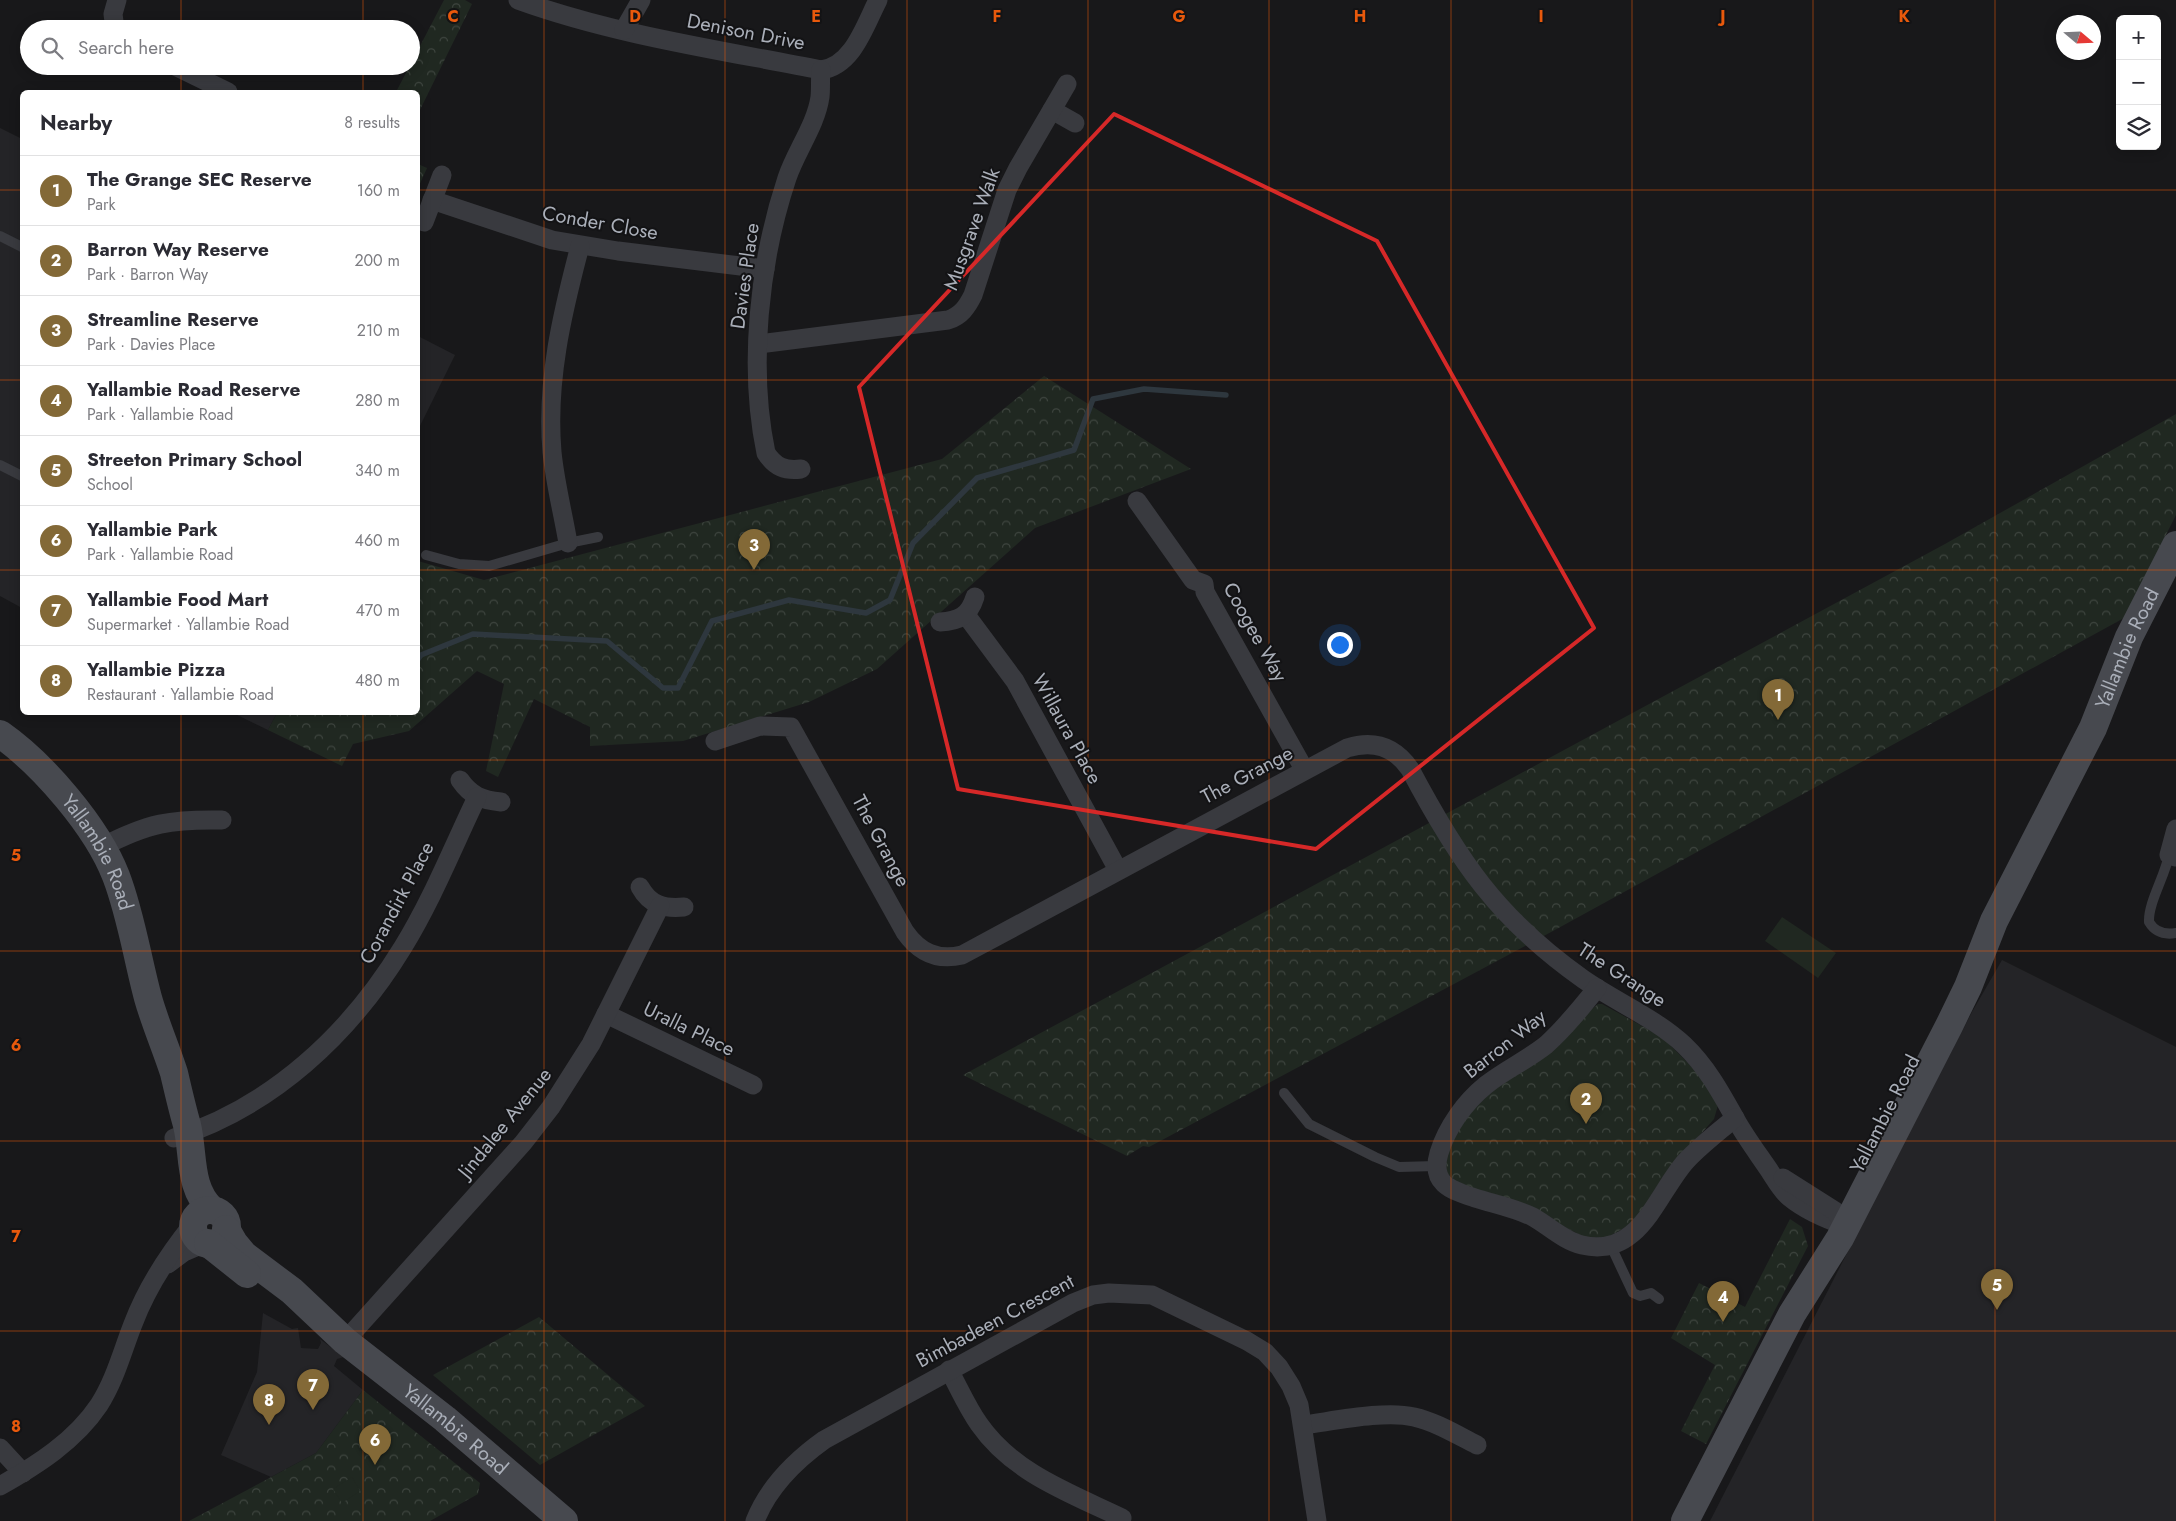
<!DOCTYPE html>
<meta charset="utf-8">
<style>
body{margin:0;font-family:Jost,sans-serif;background:#f7f7f7;color:#2b2b33}
.controls{position:absolute;right:15px;top:15px;display:grid;overflow:hidden;border-radius:8px;box-shadow:0 2px 12px #0003}
.controls button{width:45px;height:45px;display:grid;place-items:center;padding:0;border:0;border-bottom:1px solid #e1e1e2;background:#fff;color:#2b2b33;font:25px sans-serif}
.compass{position:absolute;left:2056px;top:15px;width:45px;height:45px;border-radius:50%;background:#fff;box-shadow:0 2px 12px #0003;rotate:109deg}
.you{position:absolute;left:1339px;top:644px;width:18px;height:18px;margin:-12px;border:4px solid #fff;border-radius:50%;background:#1a73e8;box-shadow:0 0 0 8px #1a73e833}
.badge{display:grid;place-items:center;width:32px;height:32px;border-radius:50%;background:#836937;color:#fff;font-size:16px;font-weight:700}
.pin{position:absolute;translate:-50% -41px;filter:drop-shadow(0 1px 2px #0008)}
.pin::after{content:'';position:absolute;top:26px;width:18px;height:15px;background:inherit;clip-path:polygon(0 0,100% 0,50% 100%)}
.list{margin:0;padding:0;list-style:none}
h2{display:flex;justify-content:space-between;align-items:center;height:65px;margin:0;padding:0 20px;font-size:21px}
h2 small{font-size:16px;font-weight:400;color:#7c7c81}
.list li{display:grid;grid-template-columns:32px 1fr auto;gap:15px;align-items:center;box-sizing:border-box;height:70px;padding:0 20px;border-top:1px solid #e1e1e2}
.list b{display:block;font-size:19px;white-space:nowrap}
.list p{margin:0;font-size:16px;white-space:nowrap;color:#7c7c81}
.list em{font-size:16px;font-style:normal;color:#7c7c81}
.icon{flex:none;width:28px;height:28px;fill:none;stroke:currentColor;stroke-width:2;stroke-linecap:round;stroke-linejoin:round}
.map{position:relative;flex:none;width:2176px;height:1521px;overflow:hidden}
.search{position:absolute;background:#fff;box-shadow:0 2px 12px #0003;left:20px;top:20px;width:400px;height:55px;display:flex;align-items:center;gap:12px;box-sizing:border-box;padding:0 18px;border-radius:28px;color:#7c7c81;font-size:19px}
.panel{position:absolute;background:#fff;box-shadow:0 2px 12px #0003;left:20px;top:90px;width:400px;height:625px;border-radius:8px}
.map>svg:first-child{display:block}
</style>
<div class="map">
<svg width="2176" height="1521" viewBox="0 0 2176 1521">
<defs>
<pattern id="park-crowns" width="20" height="18" patternUnits="userSpaceOnUse" patternTransform="scale(1.25)"><rect width="20" height="18" fill="#202821"/><path d="M2 6a3 3 0 1 1 6 0M12 15a3 3 0 1 1 6 0" fill="none" stroke="#3e453f"/></pattern>
</defs>
<rect width="100%" height="100%" fill="#18181a"/>
<g fill="#242427">
<polygon points="0,128 22,139 22,608 0,596"/>
<polygon points="418,336 455,355 418,430"/>
<polygon points="233,713 277,713 268,730"/>
<polygon points="2002,960 2176,1047 2176,1521 1710,1521 1886,1177 1972,1012"/>
<polygon points="263,1313 292,1329 298,1328 301,1348 318,1349 321,1343 320,1339 344,1357 337,1359 334,1366 363,1390 316,1453 271,1477 221,1455 257,1372"/>
</g>
<g fill="url(#park-crowns)">
<polygon points="444,0 465,0 472,4 418,114 418,92 396,92"/>
<polygon points="418,164 427,168 418,188"/>
<polygon points="1044,376 1191,469 1035,528 877,669 809,702 683,741 590,746 590,727 534,699 498,777 486,771 504,684 477,671 409,731 353,744 342,766 268,730 277,713 418,712 418,561 484,580 942,459"/>
<polygon points="2176,414 2176,515 2124,618 1553,931 1149,1147 1143,1146 1127,1156 963,1075 1945,544"/>
<polygon points="1598,1004 1602,1004 1662,1037 1698,1073 1718,1105 1714,1119 1662,1178 1635,1222 1608,1237 1586,1238 1524,1206 1459,1185 1444,1170 1448,1149 1469,1111"/>
<polygon points="1790,1219 1802,1227 1808,1246 1706,1444 1681,1431 1715,1365 1671,1338 1699,1283 1745,1307"/>
<polygon points="539,1317 645,1406 540,1465 433,1375"/>
<polygon points="363,1390 480,1483 478,1494 430,1521 189,1521 316,1453"/>
</g>
<g fill="#202821">
<polygon points="1782,917 1836,953 1818,978 1765,941"/>
<polygon points="352,1477 360,1491 342,1503 333,1489"/>
</g>
<g fill="none" stroke-linecap="round" stroke-linejoin="round">
<polyline stroke="#2e373e" stroke-width="5.5" points="418,659 421,655 473,634 607,641 663,688 678,688 712,621 789,600 866,613 890,600 913,543 977,478 1074,450 1093,399 1144,389 1226,395"/>
<g stroke="#393a3f" stroke-width="10">
<polyline points="0,236 22,247"/>
<polyline points="0,465 22,476"/>
<polyline points="426,555 459,564 489,566 568,543 598,537"/>
<path d="M2169,855C2165,876 2148,903 2149,922C2155,932 2165,935 2176,933"/>
<polyline points="1284,1093 1309,1124 1375,1157 1399,1167 1436,1166"/>
<polyline points="1610,1244 1633,1293 1640,1296 1651,1293 1659,1299"/>
</g>
<g stroke="#393a3f" stroke-width="19">
<path d="M518,0C615,35 720,50 821,70C853,66 865,25 878,0"/>
<polyline points="115,29 113,14 117,0"/>
<polyline points="624,30 641,0"/>
<polyline points="175,66 228,92"/>
<polyline points="1052,110 1075,123"/>
<polyline points="432,200 552,240 618,251 765,269"/>
<polyline points="424,222 442,175"/>
<path d="M759,344L948,320C961,316 967,307 973,295L1007,190L1018,168L1067,84"/>
<path d="M801,469C785,471 775,467 766,453C748,367 759,262 787,178C796,151 816,125 820,97C821,88 820,79 821,70"/>
<polyline points="1137,501 1193,580 1204,584 1205,592 1304,769"/>
<path d="M568,543C563,513 555,483 552,452C546,381 562,314 580,246"/>
<polyline points="966,615 1015,681 1118,870"/>
<path d="M940,622C959,621 969,616 975,597"/>
<path d="M715,741L760,726L791,727L905,932C919,952 937,961 962,955L1347,748C1373,740 1394,746 1410,769C1458,860 1498,919 1583,979C1616,1002 1655,1018 1684,1045C1707,1067 1721,1093 1736,1120C1745,1136 1756,1151 1767,1167C1774,1177 1780,1189 1789,1197C1806,1211 1825,1219 1846,1226"/>
<path d="M460,780C471,796 482,800 501,802"/>
<polyline points="2176,829 2169,855 2176,857"/>
<path d="M102,847C148,823 171,819 222,820"/>
<path d="M640,887C650,905 664,909 684,907"/>
<path d="M1597,988C1581,1008 1565,1028 1546,1045C1527,1060 1505,1070 1486,1085C1465,1102 1447,1127 1439,1153C1430,1184 1451,1190 1475,1198C1494,1204 1515,1208 1533,1217C1549,1226 1564,1241 1582,1245C1640,1259 1657,1193 1686,1161C1701,1145 1718,1132 1735,1118"/>
<polyline points="606,1014 753,1085"/>
<path d="M174,1138C272,1107 350,1034 403,947C432,900 453,847 477,797"/>
<polyline points="1783,1178 1835,1211 1843,1222"/>
<polyline points="168,1264 184,1252 205,1243"/>
<polyline points="345,1341 523,1143 551,1107 591,1044 660,906"/>
<path d="M949,1370C959,1388 967,1407 979,1424C1013,1473 1070,1493 1122,1518"/>
<path d="M1303,1425C1334,1421 1385,1410 1414,1417C1436,1422 1457,1435 1477,1445"/>
<polyline points="0,1448 23,1473"/>
<path d="M0,1486C37,1465 75,1441 99,1405C115,1380 122,1352 133,1324C147,1287 168,1255 193,1224"/>
<path d="M755,1521C768,1488 796,1460 824,1440L1073,1303L1093,1295L1109,1293L1152,1295L1247,1341L1265,1352L1279,1367L1291,1386L1299,1405L1317,1521"/>
</g>
<g stroke="#47494f" stroke-width="28">
<path id="s1" d="M0,734C43,764 97,827 116,876C131,915 137,957 148,998C155,1023 166,1048 174,1073C178,1090 182,1108 187,1125C194,1154 188,1188 212,1210"/>
<circle cx="210" cy="1227" r="17"/>
<path id="s2" d="M226,1229L234,1243L244,1255L292,1291L345,1341L445,1419L564,1521"/>
<polyline points="208,1243 247,1274"/>
<path id="s3" d="M1685,1521L1792,1314L1840,1238L1949,1026L1968,987L1994,921L2093,728L2129,637L2176,545"/>
</g>
</g>
<path fill="none" stroke="#d62828" stroke-width="4" stroke-linejoin="round" d="M1114,114L1377,241L1594,628L1316,849L958,789L859,387Z"/>
<path fill="none" stroke="#e8590c" stroke-width="1" stroke-opacity="0.55" d="M181,0V29M363,0V29M544,0V1521M725,0V1521M907,0V1521M1088,0V1521M1269,0V1521M1451,0V1521M1632,0V1521M1813,0V1521M1995,0V1521M181,66V92M363,66V92M0,190H22M418,190H2176M0,380H22M418,380H2176M0,570H22M418,570H2176M181,712V1521M363,712V1521M0,760H2176M0,951H2176M0,1141H2176M0,1331H2176"/>
<g text-anchor="middle" dominant-baseline="central" stroke-width="4" stroke-linejoin="round" paint-order="stroke">
<g font-size="20" fill="#aaafb9" stroke="#131315">
<text transform="translate(746 32) rotate(11)">Denison Drive</text>
<text transform="translate(600 223) rotate(10)">Conder Close</text>
<text transform="translate(972 229) rotate(-70)">Musgrave Walk</text>
<text transform="translate(745 276) rotate(-82)">Davies Place</text>
<text transform="translate(1255 632) rotate(61)">Coogee Way</text>
<text stroke="none"><textPath href="#s3" startOffset="979">Yallambie Road</textPath></text>
<text transform="translate(1067 729) rotate(61)">Willaura Place</text>
<text transform="translate(1247 775) rotate(-28)">The Grange</text>
<text transform="translate(881 841) rotate(62)">The Grange</text>
<text stroke="none"><textPath href="#s1" startOffset="156">Yallambie Road</textPath></text>
<text transform="translate(397 903) rotate(-62)">Corandirk Place</text>
<text transform="translate(1622 975) rotate(33)">The Grange</text>
<text transform="translate(689 1029) rotate(26)">Uralla Place</text>
<text transform="translate(1505 1044) rotate(-38)">Barron Way</text>
<text transform="translate(1885 1114) rotate(-63)">Yallambie Road</text>
<text transform="translate(505 1123) rotate(-51)">Jindalee Avenue</text>
<text transform="translate(995 1321) rotate(-28)">Bimbadeen Crescent</text>
<text stroke="none"><textPath href="#s2" startOffset="306">Yallambie Road</textPath></text>
</g>
</g>
<g font-size="16" text-anchor="middle" font-weight="bold" fill="#e8590c" stroke="#131315" stroke-width="4" stroke-linejoin="round" paint-order="stroke">
<text x="453" y="22">C</text>
<text x="635" y="22">D</text>
<text x="816" y="22">E</text>
<text x="997" y="22">F</text>
<text x="1179" y="22">G</text>
<text x="1360" y="22">H</text>
<text x="1541" y="22">I</text>
<text x="1723" y="22">J</text>
<text x="1904" y="22">K</text>
<text x="16" y="861">5</text>
<text x="16" y="1051">6</text>
<text x="16" y="1242">7</text>
<text x="16" y="1432">8</text>
</g>
</svg>
<div class="controls">
<button>+</button>
<button>−</button>
<button><svg class="icon" aria-label="layers" viewBox="0 0 24 24"><path d="M12 4l9 5-9 5-9-5zM3 14l9 5 9-5"/></svg></button>
</div>
<svg class="compass" viewBox="-18 -18 36 36"><path d="M0-13l5 13h-10z" fill="#e53935"/><path d="M0 13l5-13h-10z" fill="#7c7c81"/></svg>
<div class="you"></div>
<div class="pin badge" style="left:1778px;top:720px">1</div>
<div class="pin badge" style="left:1586px;top:1124px">2</div>
<div class="pin badge" style="left:754px;top:570px">3</div>
<div class="pin badge" style="left:1723px;top:1322px">4</div>
<div class="pin badge" style="left:1997px;top:1310px">5</div>
<div class="pin badge" style="left:375px;top:1465px">6</div>
<div class="pin badge" style="left:313px;top:1410px">7</div>
<div class="pin badge" style="left:269px;top:1425px">8</div>
<div class="search"><svg class="icon" aria-label="search" viewBox="0 0 24 24"><circle cx="10" cy="10" r="6"/><path d="M15 15l6 6"/></svg>Search here</div>
<section class="panel">
<h2>Nearby<small>8 results</small></h2>
<ul class="list">
<li><span class="badge">1</span><div><b>The Grange SEC Reserve</b><p>Park</p></div><em>160 m</em></li>
<li><span class="badge">2</span><div><b>Barron Way Reserve</b><p>Park · Barron Way</p></div><em>200 m</em></li>
<li><span class="badge">3</span><div><b>Streamline Reserve</b><p>Park · Davies Place</p></div><em>210 m</em></li>
<li><span class="badge">4</span><div><b>Yallambie Road Reserve</b><p>Park · Yallambie Road</p></div><em>280 m</em></li>
<li><span class="badge">5</span><div><b>Streeton Primary School</b><p>School</p></div><em>340 m</em></li>
<li><span class="badge">6</span><div><b>Yallambie Park</b><p>Park · Yallambie Road</p></div><em>460 m</em></li>
<li><span class="badge">7</span><div><b>Yallambie Food Mart</b><p>Supermarket · Yallambie Road</p></div><em>470 m</em></li>
<li><span class="badge">8</span><div><b>Yallambie Pizza</b><p>Restaurant · Yallambie Road</p></div><em>480 m</em></li>
</ul>
</section>
</div>
